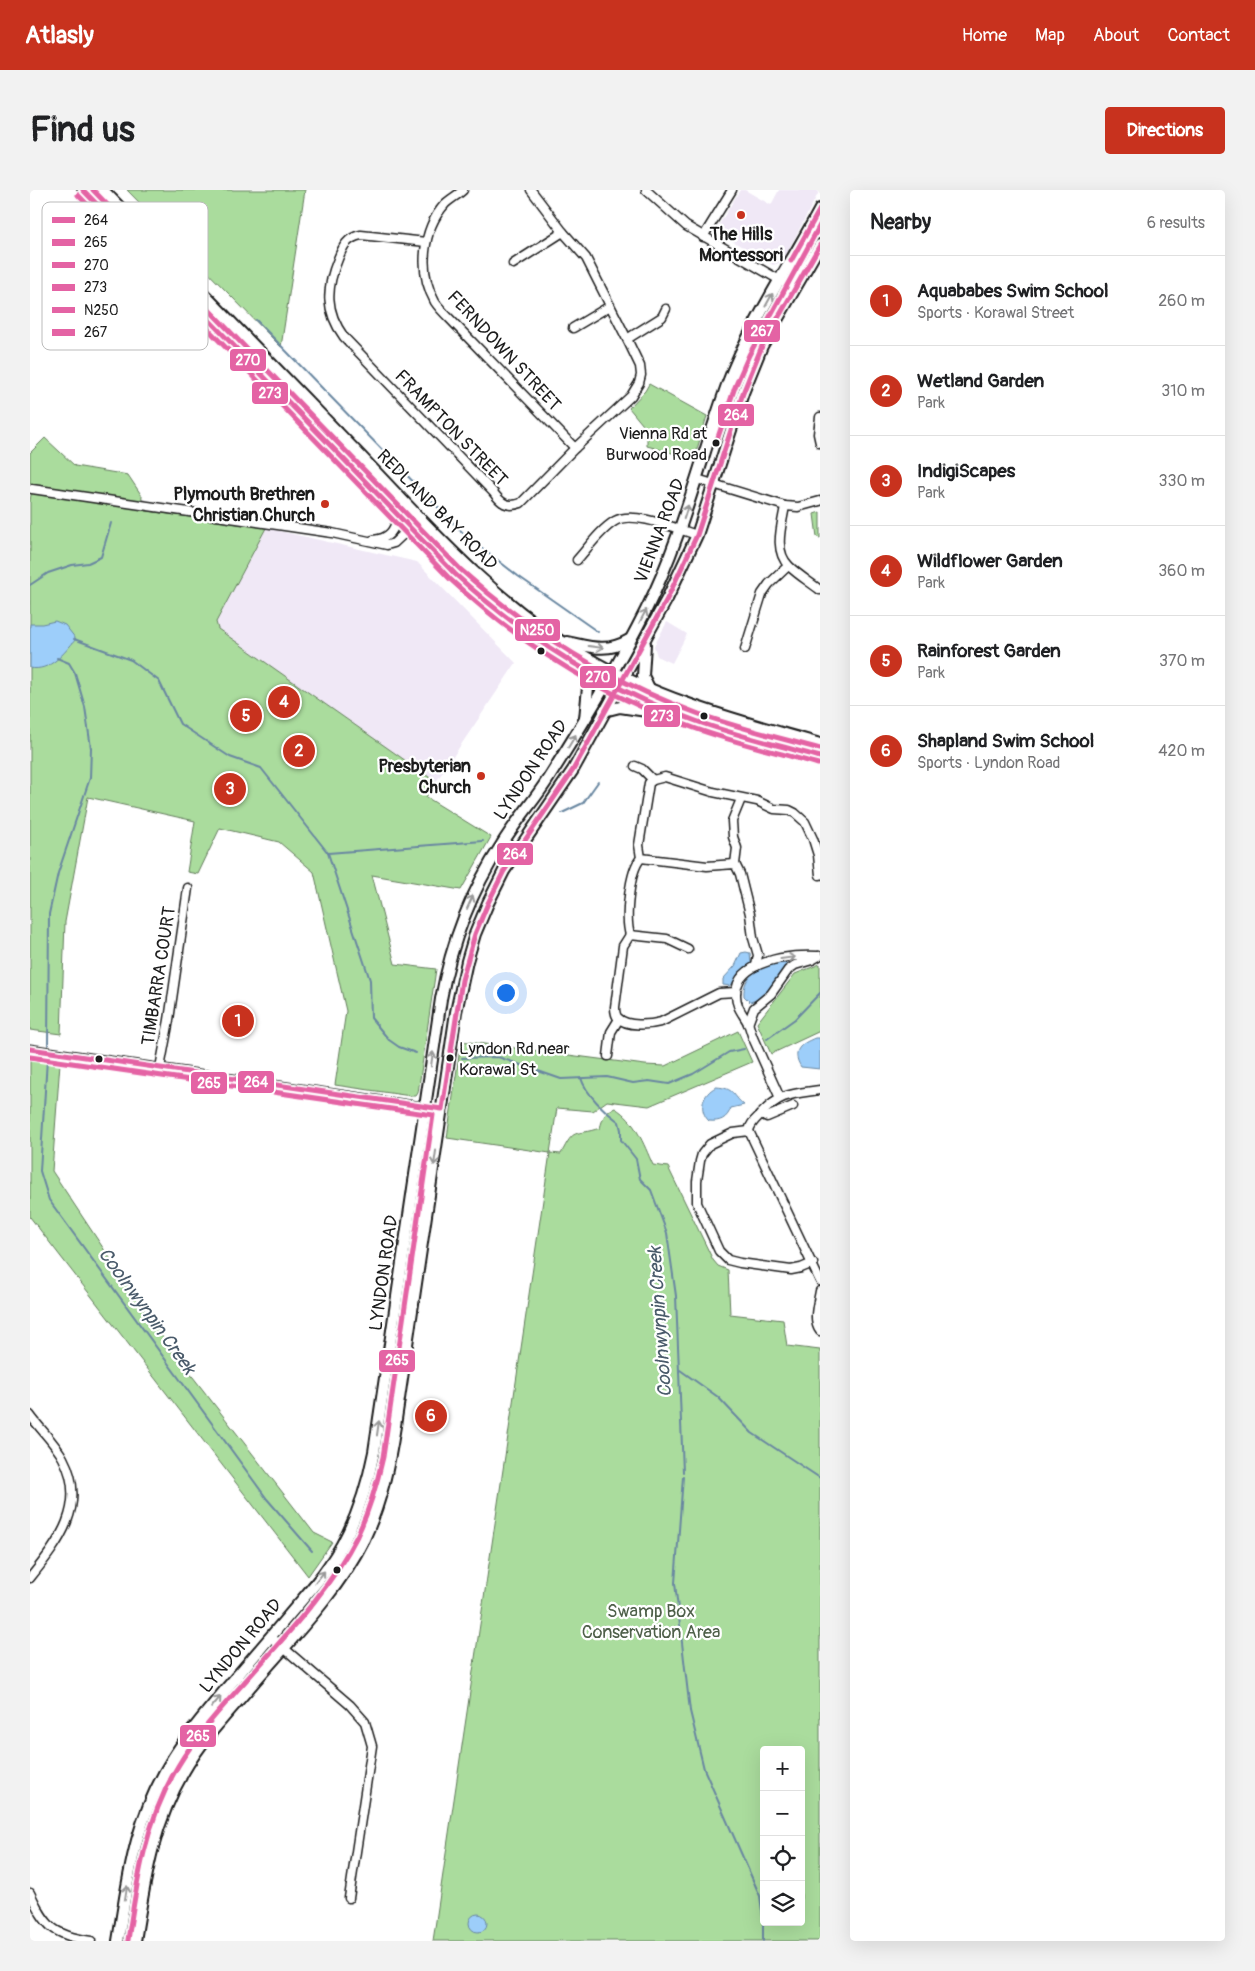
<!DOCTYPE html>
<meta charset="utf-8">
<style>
body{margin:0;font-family:Pangolin,sans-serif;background:#f2f2f2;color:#202124}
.controls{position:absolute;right:15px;bottom:15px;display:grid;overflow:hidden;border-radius:5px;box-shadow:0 5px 20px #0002}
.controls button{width:45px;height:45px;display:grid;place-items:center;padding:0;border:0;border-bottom:1px solid #e0e0e0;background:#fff;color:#202124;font:25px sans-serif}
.you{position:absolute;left:475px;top:802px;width:18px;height:18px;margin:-12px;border:4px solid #fff;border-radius:50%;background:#1a73e8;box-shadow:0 0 0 8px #1a73e833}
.badge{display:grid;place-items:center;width:32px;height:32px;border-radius:50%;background:#c8321e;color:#fff;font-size:16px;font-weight:700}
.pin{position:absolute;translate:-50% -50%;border:2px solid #fff;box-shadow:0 1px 5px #0006}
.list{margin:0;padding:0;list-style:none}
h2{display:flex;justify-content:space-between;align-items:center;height:65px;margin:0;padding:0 20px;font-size:21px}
h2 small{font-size:16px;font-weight:400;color:#757577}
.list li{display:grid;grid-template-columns:32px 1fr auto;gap:15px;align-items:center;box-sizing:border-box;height:90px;padding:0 20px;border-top:1px solid #e0e0e0}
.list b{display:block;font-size:19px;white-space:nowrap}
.list p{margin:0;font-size:16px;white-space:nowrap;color:#757577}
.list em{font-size:16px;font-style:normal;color:#757577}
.icon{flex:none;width:28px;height:28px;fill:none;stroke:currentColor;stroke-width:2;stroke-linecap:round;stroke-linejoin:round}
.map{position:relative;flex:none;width:790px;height:1751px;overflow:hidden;border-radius:5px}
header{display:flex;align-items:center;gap:30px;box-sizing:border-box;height:70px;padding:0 25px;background:#c8321e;color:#fff}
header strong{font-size:24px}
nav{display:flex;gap:28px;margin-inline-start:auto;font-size:18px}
.intro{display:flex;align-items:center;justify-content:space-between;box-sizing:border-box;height:120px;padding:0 30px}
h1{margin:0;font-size:35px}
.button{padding:12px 22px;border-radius:5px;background:#c8321e;color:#fff;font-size:18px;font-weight:700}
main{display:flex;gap:30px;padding:0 30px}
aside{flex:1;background:#fff;border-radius:5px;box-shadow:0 5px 20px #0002}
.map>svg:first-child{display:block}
</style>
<header>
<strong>Atlasly</strong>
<nav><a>Home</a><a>Map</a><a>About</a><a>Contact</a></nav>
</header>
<div class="intro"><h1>Find us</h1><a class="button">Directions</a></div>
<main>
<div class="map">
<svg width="790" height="1751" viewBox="0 0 790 1751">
<rect width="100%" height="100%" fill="#fff"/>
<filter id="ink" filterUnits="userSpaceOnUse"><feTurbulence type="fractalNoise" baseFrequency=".02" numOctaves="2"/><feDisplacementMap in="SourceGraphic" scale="10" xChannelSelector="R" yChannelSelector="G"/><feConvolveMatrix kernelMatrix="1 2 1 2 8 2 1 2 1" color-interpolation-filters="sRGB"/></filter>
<g filter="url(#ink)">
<g fill="#f0e8f6">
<polygon points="710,0 715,0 741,15 749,0 790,0 752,72 743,75 687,42 687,38"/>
<polygon points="236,338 387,372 486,473 406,592 188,439 186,432"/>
<polygon points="637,432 657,444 642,473 627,466 624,456"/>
</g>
<g fill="#aadc9d" stroke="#637c5c" fill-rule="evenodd">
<polygon points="97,0 275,0 251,157"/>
<polygon points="619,194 677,226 664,269 617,256 617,240 599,218 615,201"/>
<polygon points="15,248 45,276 98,285 112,306 111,320 236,338 186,432 188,439 406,592 396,607 461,647 431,700 342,685 365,774 406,779 388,903 386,906 381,906 305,895 316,821 284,682 249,652 190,638 168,684 157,682 165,631 58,607 35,732 31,844 0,840 0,311 3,293 0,293 0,263"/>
<polygon points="790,322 790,348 787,347 784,324"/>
<polygon points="790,774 790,841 741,864 727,833 765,784"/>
<path d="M708,841L722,872L619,916L577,911L563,921L527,918L520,963L531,964C545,936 543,947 570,938C573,928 574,922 585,918C606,931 613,953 623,975L638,977L683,1070L688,1076L698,1080L700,1124L753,1130L757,1156L790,1160V1751H403L520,963L417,948L431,851L615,875L635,876ZM734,1560H771V1732H734Z"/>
<polygon points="0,869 30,873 22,981 135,1151 284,1343 302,1352 278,1386 0,1027"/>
</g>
<g fill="#9dcefa" stroke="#6987a1">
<path d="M25,431L35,435L46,449C34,463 20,482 0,478V434H12Z"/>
<polygon points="716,762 720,763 721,773 700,796 693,795 693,789 705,776 711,763"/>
<path d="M751,773L758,774C750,787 737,808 720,812L714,806C712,784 732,776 751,773Z"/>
<path d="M785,848H790V879L771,877C761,861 770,854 785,848Z"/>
<path d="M686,897C705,898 702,905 714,915L701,918C697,929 690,932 679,931C668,920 672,904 686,897Z"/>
<circle cx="448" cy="1733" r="9"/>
</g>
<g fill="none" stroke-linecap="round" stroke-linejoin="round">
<g stroke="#6987a1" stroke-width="2">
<polyline points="226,130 434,344 488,386 568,442"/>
<polyline points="0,395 18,383 42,375 58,373 71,367 81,333"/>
<polyline points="44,449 101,470 129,491 150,534 200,567 231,578 298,663 340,790 341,828 359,850 369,857 386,863"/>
<polyline points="532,623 553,613 568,592"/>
<polyline points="298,663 453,651"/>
<polyline points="737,849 765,829 790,803"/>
<polyline points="18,855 19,724 28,683 60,588 61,558 55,517 45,483 39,473 27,468"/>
<polyline points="432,868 468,867 531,889 577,887 603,893 619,891 639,894 663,884 699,862 714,859"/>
<polyline points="17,869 10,981 19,1010 237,1309 282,1361"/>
<path d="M551,888C556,904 575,922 589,932L591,940V950L606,969L610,989L621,1000L637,1043L646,1106L653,1282"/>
<polyline points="650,1180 688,1207 722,1243 790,1288"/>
<polyline points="653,1287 645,1393 660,1521 674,1579 730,1706 733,1728 733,1751"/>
</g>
<g stroke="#1c1c1c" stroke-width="11">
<g id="minor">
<path d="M433,0C428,5 420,9 415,14C392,40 388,82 405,112C409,118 415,124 420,129L545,258"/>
<polyline points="616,0 656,36 765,99"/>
<polyline points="673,47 702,0"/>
<path d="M396,52L331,45C317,48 313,56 308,69C296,98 295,121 314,147L463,302C471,313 477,318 491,313L545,258L601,206L609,193L611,185L610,176L597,149L556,68L533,42L501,0"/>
<polyline points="483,74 533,42"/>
<polyline points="543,138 580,116"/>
<polyline points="597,149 632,127 636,119"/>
<polyline points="790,227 788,244 790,253"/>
<polyline points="667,289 755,316 768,317 790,311"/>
<polyline points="2,299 302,343 357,355 364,353 380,338"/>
<path d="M755,316C752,335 743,360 759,376C768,385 780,392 790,400"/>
<path d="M343,350C360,349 364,340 369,325"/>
<path d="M547,370C558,358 570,340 585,331C603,320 647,339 667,345"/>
<polyline points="715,459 732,404 739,394 758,376"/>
<polyline points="605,576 612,579 623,590"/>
<polyline points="705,674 707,658 703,647 702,631 711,609"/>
<path d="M600,745C595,728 599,681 611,668"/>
<path d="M658,759L637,749L600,745L593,756L585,817C585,821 585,825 588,828C597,837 620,835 631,832L689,803L706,802"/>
<polyline points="726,776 728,765 723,748 720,724 710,684 705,674 677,676 611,668 609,655 619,593 623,590 635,587 683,602 727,611 744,619 759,620 765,623 775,632 783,649 788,665 790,685"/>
<polyline points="718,834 724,818 741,804 758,780 765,775 782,770 789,766"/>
<polyline points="0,859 395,917"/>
<polyline points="578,866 581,842 589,829"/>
<polyline points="130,878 139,830 158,698"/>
<path d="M790,900C762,904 750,903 730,925C725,930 720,934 719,941L790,1091"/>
<path d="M750,908C741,888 732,868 723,848C721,843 720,838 718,833C713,824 706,817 706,805C705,770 763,764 788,766"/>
<polyline points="731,924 737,927 763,916"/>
<polyline points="719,941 703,943 680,954 672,964 670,971 667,991 667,1013 689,1061 698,1070 710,1073 761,1080 771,1078 783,1073"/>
<path d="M790,1101C788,1113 782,1131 790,1141"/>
<path d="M0,1225C10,1239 25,1253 33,1268C58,1315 29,1352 0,1388"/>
<polyline points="241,1447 320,1515 335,1532 342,1556 319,1708"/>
<path d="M0,1703C16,1737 23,1745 61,1751"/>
</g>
</g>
<g stroke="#1c1c1c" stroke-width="14">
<g id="major">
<path d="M53,0L425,384C489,446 566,491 648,524C694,543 743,553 790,567"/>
<path d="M73,0C156,85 239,171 322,257C394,332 464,414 556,467C628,510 710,531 790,554"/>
<path d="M537,452C561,457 577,463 599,450"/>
<polyline points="615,454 613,486 619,498"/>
<polyline points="574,521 590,517 643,525"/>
<polyline points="555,529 558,497 556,481"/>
<path d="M88,1751C99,1682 105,1629 143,1568C158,1543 178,1521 196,1499C219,1472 242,1445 265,1418C276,1405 288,1392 298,1377C322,1343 336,1303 344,1262L411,809C421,754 441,701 472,654C486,631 504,611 518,589C553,534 587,478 616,420C652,348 670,271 697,195C720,133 759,77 790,19"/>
<path d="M105,1751C115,1690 122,1636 154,1581C171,1551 196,1525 219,1498C259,1451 306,1405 334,1349C351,1313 359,1275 365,1236L426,822L437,771L445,744L458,713L474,681L543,580L637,409L667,345L713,203L732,156L790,55"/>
</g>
</g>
<use href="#minor" stroke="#fff" stroke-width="8"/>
<use href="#major" stroke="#fff" stroke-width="10"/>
<g stroke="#fff" stroke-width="9">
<g id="bus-1">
<polyline points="761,71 790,19"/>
<polyline points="0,859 412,919 432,790 445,744 458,713 474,681 543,580 637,409 667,345 713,203 732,156 790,55"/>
</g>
</g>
<g stroke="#fff" stroke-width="9">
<path id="bus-2" d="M0,867L403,925L353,1267C347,1294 339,1321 327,1346C300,1399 258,1443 219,1487C194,1515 167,1544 148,1576C116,1629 107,1690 98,1750"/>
</g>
<g stroke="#fff" stroke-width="9">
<path id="bus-3" d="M53,0L425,384C495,448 576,499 666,531C707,546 749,555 790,567"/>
</g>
<g stroke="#fff" stroke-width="9">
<path id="bus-4" d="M48,5L420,389C490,454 573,506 664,538C705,553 747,562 788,574"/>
</g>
<g stroke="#fff" stroke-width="9">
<path id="bus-5" d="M63,0L430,379C500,442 580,492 669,524C709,538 750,548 790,559"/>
</g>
<g stroke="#fff" stroke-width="9">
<polyline id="bus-6" points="686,253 705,197 719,165 790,35"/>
</g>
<use href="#bus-1" stroke="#e463a4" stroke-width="5"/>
<use href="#bus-2" stroke="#e463a4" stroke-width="5"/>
<use href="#bus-3" stroke="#e463a4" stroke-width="5"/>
<use href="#bus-4" stroke="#e463a4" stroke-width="5"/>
<use href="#bus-5" stroke="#e463a4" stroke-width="5"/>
<use href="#bus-6" stroke="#e463a4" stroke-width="5"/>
</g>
<defs><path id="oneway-shaft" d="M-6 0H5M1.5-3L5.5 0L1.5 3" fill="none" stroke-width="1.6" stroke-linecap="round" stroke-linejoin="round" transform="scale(1.25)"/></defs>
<g stroke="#999">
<use href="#oneway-shaft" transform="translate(739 110) rotate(-61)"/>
<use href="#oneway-shaft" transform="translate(656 322) rotate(-72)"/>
<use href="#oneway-shaft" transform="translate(613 426) rotate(-62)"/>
<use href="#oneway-shaft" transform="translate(566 457) rotate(8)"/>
<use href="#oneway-shaft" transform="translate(542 551) rotate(-59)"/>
<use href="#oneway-shaft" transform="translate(440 712) rotate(-66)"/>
<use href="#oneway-shaft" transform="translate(758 768) rotate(-8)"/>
<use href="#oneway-shaft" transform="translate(402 869) rotate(-82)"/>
<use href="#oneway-shaft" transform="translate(405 968) rotate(98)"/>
<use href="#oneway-shaft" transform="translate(348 1238) rotate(-82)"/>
<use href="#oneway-shaft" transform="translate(290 1387) rotate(-52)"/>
<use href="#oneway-shaft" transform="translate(186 1512) rotate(-50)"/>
<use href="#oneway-shaft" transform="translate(96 1703) rotate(-81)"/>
</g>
</g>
<g fill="#c8321e" stroke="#fff" stroke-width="2">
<circle cx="711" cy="25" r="5"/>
<circle cx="295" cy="314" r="5"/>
<circle cx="451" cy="586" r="5"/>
</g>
<g fill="#1c1c1c" stroke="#fff" stroke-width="2">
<circle cx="686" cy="253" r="4.5"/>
<circle cx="511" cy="461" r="4.5"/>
<circle cx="674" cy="526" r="4.5"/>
<circle cx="420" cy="868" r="4.5"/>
<circle cx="69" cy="869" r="4.5"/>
<circle cx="307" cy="1380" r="4.5"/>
</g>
<g text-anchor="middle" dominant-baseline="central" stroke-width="4.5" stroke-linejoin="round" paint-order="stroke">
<g font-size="17" fill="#1c1c1c" stroke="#fff" text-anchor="end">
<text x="677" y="243">Vienna Rd at<tspan x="677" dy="21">Burwood Road</tspan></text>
<text x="429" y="858" text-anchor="start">Lyndon Rd near<tspan x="429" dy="21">Korawal St</tspan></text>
</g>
<g font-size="18" font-weight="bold" fill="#1c1c1c" stroke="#fff" text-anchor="end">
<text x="711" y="44" text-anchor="middle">The Hills<tspan x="711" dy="21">Montessori</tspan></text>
<text x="285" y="304">Plymouth Brethren<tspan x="285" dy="21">Christian Church</tspan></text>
<text x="441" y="576">Presbyterian<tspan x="441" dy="21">Church</tspan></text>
</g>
<g font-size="18" fill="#1c1c1c" stroke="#fff">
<text transform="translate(474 161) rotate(47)">FERNDOWN STREET</text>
<text transform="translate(421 238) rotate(46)">FRAMPTON STREET</text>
<text transform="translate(407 320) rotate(45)">REDLAND BAY ROAD</text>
<text transform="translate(630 341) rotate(-69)">VIENNA ROAD</text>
<text transform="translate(501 580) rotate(-56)">LYNDON ROAD</text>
<text transform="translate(129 786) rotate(-81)">TIMBARRA COURT</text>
<text transform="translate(354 1083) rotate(-82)">LYNDON ROAD</text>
<text transform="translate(211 1456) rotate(-50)">LYNDON ROAD</text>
</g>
<g font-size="18" fill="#4e5f49" stroke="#fff">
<text x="621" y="1421">Swamp Box<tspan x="621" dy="21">Conservation Area</tspan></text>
</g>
<g font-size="19" font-style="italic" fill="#495a6a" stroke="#fff">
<text transform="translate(117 1121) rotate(54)">Coolnwynpin Creek</text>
<text transform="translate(630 1132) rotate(-94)">Coolnwynpin Creek</text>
</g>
</g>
<rect x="12" y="12" width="166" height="148" rx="8" fill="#fff" stroke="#bbb" stroke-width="1"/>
<rect x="22" y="27" width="23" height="6" fill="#e463a4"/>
<rect x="22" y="49" width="23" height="7" fill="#e463a4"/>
<rect x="22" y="72" width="23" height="6" fill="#e463a4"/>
<rect x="22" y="94" width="23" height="7" fill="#e463a4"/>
<rect x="22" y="117" width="23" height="6" fill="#e463a4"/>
<rect x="22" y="139" width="23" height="7" fill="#e463a4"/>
<g font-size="14" fill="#1c1c1c">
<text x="54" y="35">264</text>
<text x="54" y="57">265</text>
<text x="54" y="80">270</text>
<text x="54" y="102">273</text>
<text x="54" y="125">N250</text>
<text x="54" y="147">267</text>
</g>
<g stroke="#fff" stroke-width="2">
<rect x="713" y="129" width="38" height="24" rx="5" fill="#e463a4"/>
<rect x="199" y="158" width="38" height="24" rx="5" fill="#e463a4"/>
<rect x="221" y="191" width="38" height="24" rx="5" fill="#e463a4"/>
<rect x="687" y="213" width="38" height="24" rx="5" fill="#e463a4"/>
<rect x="484" y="428" width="47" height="24" rx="5" fill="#e463a4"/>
<rect x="549" y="475" width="38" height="24" rx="5" fill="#e463a4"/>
<rect x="613" y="514" width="38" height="24" rx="5" fill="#e463a4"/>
<rect x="466" y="652" width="38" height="24" rx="5" fill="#e463a4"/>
<rect x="207" y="880" width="38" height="24" rx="5" fill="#e463a4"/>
<rect x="160" y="881" width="38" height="24" rx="5" fill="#e463a4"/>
<rect x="348" y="1159" width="38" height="24" rx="5" fill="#e463a4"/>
<rect x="149" y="1534" width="38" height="24" rx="5" fill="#e463a4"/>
</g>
<g font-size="14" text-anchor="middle" font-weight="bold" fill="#fff">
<text x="732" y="146">267</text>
<text x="218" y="175">270</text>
<text x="240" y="208">273</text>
<text x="706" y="230">264</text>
<text x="507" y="445">N250</text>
<text x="568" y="492">270</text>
<text x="632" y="531">273</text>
<text x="485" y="669">264</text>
<text x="226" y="897">264</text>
<text x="179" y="898">265</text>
<text x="367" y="1175">265</text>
<text x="168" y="1551">265</text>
</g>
</svg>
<div class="controls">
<button>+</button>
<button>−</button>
<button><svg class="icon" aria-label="locate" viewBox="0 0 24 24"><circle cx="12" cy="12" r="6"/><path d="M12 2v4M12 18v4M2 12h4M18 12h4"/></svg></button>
<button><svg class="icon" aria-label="layers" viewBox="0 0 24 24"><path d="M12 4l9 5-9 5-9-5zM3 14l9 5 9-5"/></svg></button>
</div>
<div class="you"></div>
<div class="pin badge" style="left:208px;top:831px">1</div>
<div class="pin badge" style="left:269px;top:561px">2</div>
<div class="pin badge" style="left:200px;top:599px">3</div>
<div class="pin badge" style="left:254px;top:512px">4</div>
<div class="pin badge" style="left:216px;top:526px">5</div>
<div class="pin badge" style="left:401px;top:1226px">6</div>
</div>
<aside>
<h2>Nearby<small>6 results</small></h2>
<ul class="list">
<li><span class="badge">1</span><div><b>Aquababes Swim School</b><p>Sports · Korawal Street</p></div><em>260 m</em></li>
<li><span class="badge">2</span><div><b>Wetland Garden</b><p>Park</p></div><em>310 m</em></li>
<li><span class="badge">3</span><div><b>IndigiScapes</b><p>Park</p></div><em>330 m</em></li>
<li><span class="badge">4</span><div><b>Wildflower Garden</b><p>Park</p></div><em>360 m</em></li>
<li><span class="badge">5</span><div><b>Rainforest Garden</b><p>Park</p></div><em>370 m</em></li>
<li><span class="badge">6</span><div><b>Shapland Swim School</b><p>Sports · Lyndon Road</p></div><em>420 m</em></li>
</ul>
</aside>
</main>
